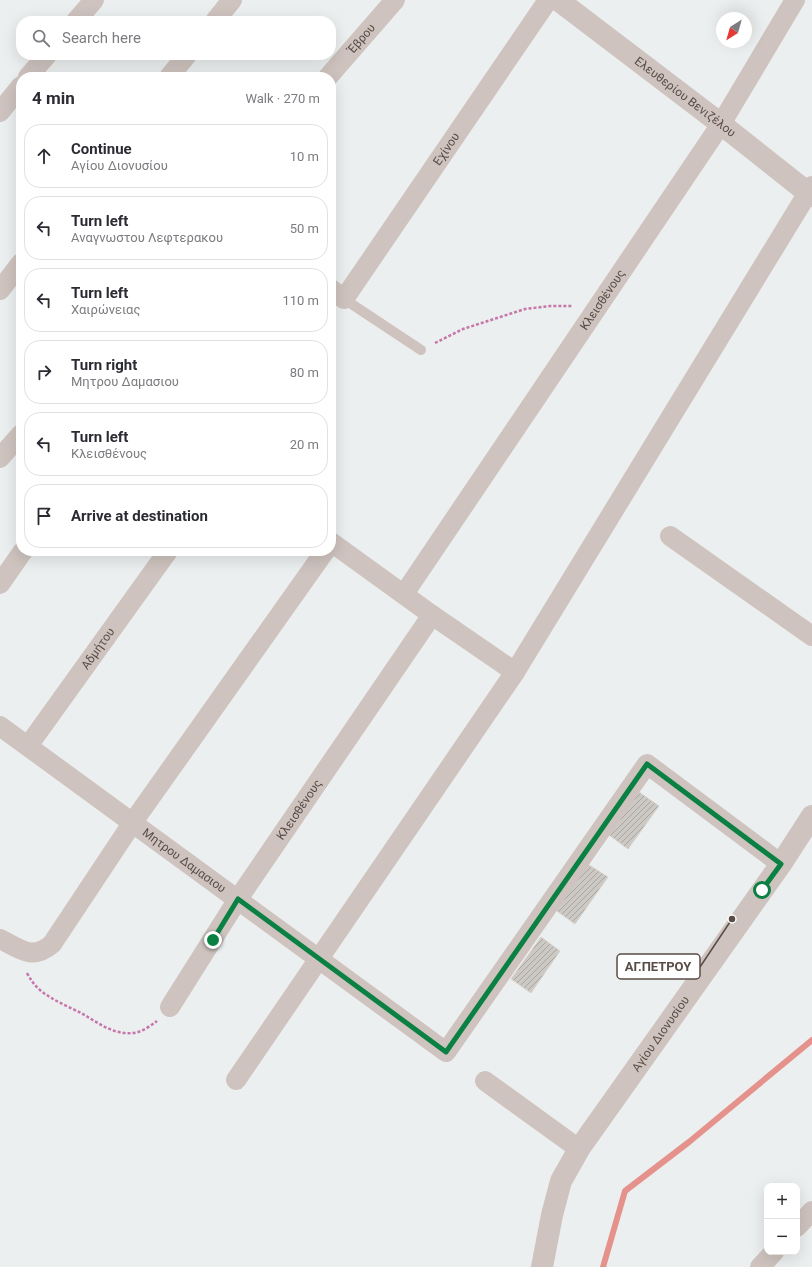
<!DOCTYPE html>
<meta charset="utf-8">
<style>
body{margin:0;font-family:Roboto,sans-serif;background:#f7f7f7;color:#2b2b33}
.controls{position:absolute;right:12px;bottom:12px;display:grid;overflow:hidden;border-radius:8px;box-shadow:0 4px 16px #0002}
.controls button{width:36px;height:36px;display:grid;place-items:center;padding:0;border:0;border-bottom:1px solid #e1e1e2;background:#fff;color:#2b2b33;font:20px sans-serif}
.compass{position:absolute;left:716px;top:12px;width:36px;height:36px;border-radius:50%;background:#fff;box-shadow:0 4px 16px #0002;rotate:217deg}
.stop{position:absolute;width:12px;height:12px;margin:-9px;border:3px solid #0b8043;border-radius:50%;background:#fff}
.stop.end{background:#0b8043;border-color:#fff;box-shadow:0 1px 4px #0008}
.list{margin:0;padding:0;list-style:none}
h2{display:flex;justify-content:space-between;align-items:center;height:52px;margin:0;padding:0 16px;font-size:17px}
h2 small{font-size:13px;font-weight:400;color:#7c7c81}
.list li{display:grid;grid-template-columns:26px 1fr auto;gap:12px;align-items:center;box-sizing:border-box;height:64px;margin:0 8px 8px;padding:0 8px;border:1px solid #e1e1e2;border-radius:16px}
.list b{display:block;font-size:15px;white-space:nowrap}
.list p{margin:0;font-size:13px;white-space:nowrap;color:#7c7c81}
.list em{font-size:13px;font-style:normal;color:#7c7c81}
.icon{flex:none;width:22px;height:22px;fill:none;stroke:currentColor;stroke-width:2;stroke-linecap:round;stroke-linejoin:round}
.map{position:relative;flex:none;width:812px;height:1267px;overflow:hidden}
.search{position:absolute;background:#fff;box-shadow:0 4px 16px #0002;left:16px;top:16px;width:320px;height:44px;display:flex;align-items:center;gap:10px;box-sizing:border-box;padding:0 14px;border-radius:16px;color:#7c7c81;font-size:15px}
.panel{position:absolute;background:#fff;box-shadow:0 4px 16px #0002;left:16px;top:72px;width:320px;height:484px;border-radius:16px}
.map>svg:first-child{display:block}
</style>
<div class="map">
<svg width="812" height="1267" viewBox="0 0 812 1267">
<defs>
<pattern id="building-hatch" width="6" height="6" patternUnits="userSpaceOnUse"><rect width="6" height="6" fill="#ccc8c3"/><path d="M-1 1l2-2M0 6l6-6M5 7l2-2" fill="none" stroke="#a9a5a0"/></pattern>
</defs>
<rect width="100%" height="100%" fill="#ecefef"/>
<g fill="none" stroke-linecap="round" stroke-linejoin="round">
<polyline stroke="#e6928c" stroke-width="6" points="603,1267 625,1191 689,1142 812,1040"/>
</g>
<g fill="url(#building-hatch)" stroke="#d8d5d1">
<polygon points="639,792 659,806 628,849 609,835"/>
<polygon points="586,863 608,877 575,924 554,909"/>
<polygon points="541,937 560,951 531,993 511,979"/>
</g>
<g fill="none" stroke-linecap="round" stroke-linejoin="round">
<g stroke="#c776a9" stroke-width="2.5" stroke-dasharray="3 2" stroke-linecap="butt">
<polyline points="435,343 463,329 525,309 550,306 573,306"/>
<path d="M27,973C31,980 34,985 40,990C52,1000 67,1006 81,1013C97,1022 113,1035 132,1033C141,1033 150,1026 157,1021"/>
</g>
<polyline stroke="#cec3be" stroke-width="10" points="344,299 421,350"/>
<g stroke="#cec3be" stroke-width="20">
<polyline points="76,21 94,0"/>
<polyline points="215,21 232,0"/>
<polyline points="28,77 47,55"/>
<polyline points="169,77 187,55"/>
<path id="s1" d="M328,77L395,0"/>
<polyline points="0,112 21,86"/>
<path id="s2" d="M331,289L344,299L548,0"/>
<polyline points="0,290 21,263"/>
<polyline points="0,458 21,434"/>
<polyline points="670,536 812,636"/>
<polyline points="331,542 432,615 515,672"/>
<polyline points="0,584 23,551"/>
<path id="s3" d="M404,594L721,124L795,0"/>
<path id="s4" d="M0,726L446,1052L647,764L781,864"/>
<path id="s5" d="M28,746L168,551"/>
<path d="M0,939C20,949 32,961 52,944L133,822L325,551"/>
<path id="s6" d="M170,1007L238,899L432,615"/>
<polyline points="236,1080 515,672 812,186"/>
<polyline points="485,1081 579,1149"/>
<polyline points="797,1227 812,1211"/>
<polyline points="760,1267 774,1252"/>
</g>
<g stroke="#cec3be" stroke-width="22">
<path id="s7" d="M558,0L721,124L812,196"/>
<path id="s8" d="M542,1267L552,1215L561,1181L579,1149L781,864L812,816"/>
</g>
</g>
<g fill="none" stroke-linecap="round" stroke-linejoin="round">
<polyline stroke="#0b8043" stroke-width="5" points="213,940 238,899 446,1052 647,764 781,864 762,890"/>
</g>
<g text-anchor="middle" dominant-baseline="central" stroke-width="3.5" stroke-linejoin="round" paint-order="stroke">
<g font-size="12" fill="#594c46" stroke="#fff">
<text stroke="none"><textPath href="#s1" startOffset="51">Έβρου</textPath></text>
<text stroke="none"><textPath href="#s7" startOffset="160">Ελευθερίου Βενιζέλου</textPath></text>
<text stroke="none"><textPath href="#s2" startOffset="198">Εχίνου</textPath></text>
<text stroke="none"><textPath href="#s3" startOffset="355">Κλεισθένους</textPath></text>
<text stroke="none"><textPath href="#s5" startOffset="120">Αδμήτου</textPath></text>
<text stroke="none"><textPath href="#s6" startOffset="236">Κλεισθένους</textPath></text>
<text stroke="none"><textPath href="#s4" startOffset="228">Μητρου Δαμασιου</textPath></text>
<text stroke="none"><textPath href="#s8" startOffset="266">Αγίου Διονυσίου</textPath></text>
</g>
</g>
<path fill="none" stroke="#594c46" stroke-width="1.5" d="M732 919L700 967"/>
<circle fill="#594c46" stroke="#fff" stroke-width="1.5" cx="732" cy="919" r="4"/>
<rect fill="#fff" stroke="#594c46" stroke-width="1.5" x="617" y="954" width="83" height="25" rx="4"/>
<g font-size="13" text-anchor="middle" font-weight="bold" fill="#594c46">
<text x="658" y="971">ΑΓ.ΠΕΤΡΟΥ</text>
</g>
</svg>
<div class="controls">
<button>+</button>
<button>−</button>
</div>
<svg class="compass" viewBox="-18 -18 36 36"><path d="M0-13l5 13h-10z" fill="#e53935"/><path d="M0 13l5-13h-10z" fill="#7c7c81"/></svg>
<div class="stop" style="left:762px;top:890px"></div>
<div class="stop end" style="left:213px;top:940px"></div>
<div class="search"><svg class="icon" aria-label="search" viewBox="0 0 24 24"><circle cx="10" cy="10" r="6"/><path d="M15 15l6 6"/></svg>Search here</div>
<section class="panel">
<h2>4 min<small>Walk · 270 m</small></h2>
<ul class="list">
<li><svg class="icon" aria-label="ahead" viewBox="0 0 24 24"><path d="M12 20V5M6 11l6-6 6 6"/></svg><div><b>Continue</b><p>Αγίου Διονυσίου</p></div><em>10 m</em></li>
<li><svg class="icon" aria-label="left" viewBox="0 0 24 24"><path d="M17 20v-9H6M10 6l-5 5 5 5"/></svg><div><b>Turn left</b><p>Αναγνωστου Λεφτερακου</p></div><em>50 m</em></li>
<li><svg class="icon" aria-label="left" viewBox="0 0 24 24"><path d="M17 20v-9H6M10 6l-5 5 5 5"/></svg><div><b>Turn left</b><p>Χαιρώνειας</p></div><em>110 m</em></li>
<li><svg class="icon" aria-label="right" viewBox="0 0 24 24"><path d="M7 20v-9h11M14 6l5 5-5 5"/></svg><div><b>Turn right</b><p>Μητρου Δαμασιου</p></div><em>80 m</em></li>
<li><svg class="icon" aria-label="left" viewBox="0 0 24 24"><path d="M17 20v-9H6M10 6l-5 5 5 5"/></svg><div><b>Turn left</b><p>Κλεισθένους</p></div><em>20 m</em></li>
<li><svg class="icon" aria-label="arrive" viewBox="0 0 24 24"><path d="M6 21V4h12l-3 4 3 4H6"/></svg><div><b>Arrive at destination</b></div></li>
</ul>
</section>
</div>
